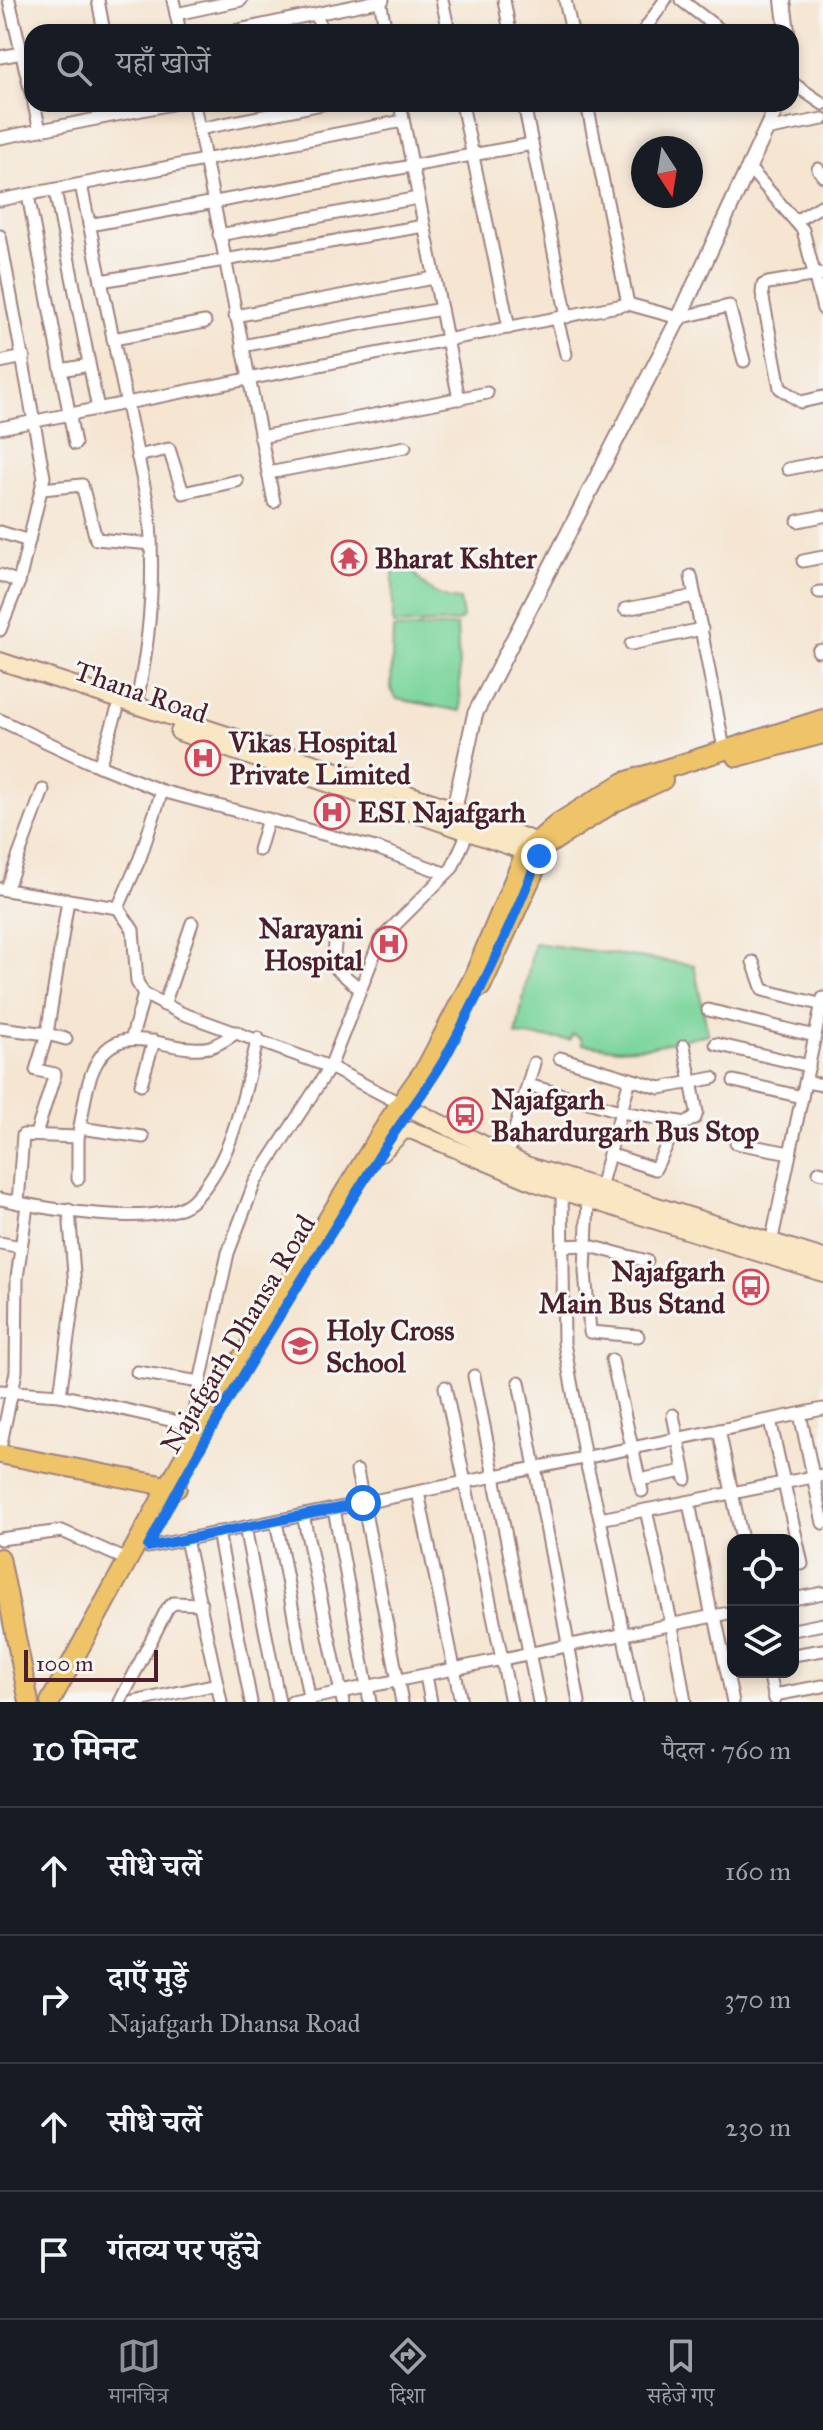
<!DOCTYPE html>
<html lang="hi">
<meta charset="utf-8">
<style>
body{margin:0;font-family:"IM FELL Great Primer","Noto Serif Devanagari",serif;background:#20242c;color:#f1f3f6}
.controls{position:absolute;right:24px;bottom:24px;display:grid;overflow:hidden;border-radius:16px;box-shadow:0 4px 12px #0003}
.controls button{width:72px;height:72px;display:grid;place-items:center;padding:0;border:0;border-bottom:2px solid #363941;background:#171b24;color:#f1f3f6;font:40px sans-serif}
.compass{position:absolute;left:631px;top:136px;width:72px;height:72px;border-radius:50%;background:#171b24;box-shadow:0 4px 12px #0003;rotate:168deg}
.scale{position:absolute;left:24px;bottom:20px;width:134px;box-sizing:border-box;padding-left:8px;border:4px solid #4a1f2b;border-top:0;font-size:22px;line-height:28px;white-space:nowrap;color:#4a1f2b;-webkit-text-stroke:6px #f6f6f2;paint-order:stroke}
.stop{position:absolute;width:24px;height:24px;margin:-18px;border:6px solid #1a73e8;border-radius:50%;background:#fff}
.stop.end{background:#1a73e8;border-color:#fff;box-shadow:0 2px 8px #0008}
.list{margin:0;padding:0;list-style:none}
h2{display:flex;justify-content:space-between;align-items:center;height:104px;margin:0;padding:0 32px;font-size:34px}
h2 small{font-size:26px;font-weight:400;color:#9ea1a6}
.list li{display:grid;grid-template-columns:52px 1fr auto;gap:24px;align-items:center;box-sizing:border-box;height:128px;padding:0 32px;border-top:2px solid #363941}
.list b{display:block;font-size:30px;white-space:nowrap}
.list p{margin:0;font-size:26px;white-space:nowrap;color:#9ea1a6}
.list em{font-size:26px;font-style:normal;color:#9ea1a6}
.icon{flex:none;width:44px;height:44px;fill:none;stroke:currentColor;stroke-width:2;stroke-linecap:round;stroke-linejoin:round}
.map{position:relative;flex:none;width:823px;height:1702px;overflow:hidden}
.search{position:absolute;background:#171b24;box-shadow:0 4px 12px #0003;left:24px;right:24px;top:24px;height:88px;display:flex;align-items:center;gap:20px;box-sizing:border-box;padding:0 28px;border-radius:24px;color:#9ea1a6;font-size:30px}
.sheet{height:616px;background:#171b24}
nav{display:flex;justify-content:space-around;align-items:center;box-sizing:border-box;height:112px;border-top:2px solid #363941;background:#171b24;font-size:22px;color:#9ea1a6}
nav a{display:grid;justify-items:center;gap:4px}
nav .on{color:#8c9099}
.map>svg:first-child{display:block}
</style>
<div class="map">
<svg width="823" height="1702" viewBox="0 0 823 1702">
<rect width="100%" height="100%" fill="#f6f6f2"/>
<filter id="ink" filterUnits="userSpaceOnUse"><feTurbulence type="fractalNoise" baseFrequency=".0125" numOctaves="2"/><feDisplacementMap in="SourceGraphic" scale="16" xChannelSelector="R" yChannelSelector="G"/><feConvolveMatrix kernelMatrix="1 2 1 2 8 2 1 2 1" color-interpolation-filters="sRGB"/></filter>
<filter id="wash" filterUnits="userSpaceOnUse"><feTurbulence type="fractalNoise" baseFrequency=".006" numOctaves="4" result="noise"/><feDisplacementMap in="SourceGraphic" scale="32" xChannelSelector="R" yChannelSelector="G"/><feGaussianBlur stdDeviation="1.8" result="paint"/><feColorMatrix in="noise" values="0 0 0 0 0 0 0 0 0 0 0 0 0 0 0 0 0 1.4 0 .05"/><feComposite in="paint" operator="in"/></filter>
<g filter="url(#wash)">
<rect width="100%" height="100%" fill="#f5e5d1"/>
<g fill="#7bd59b" stroke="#627a63" stroke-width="2">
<path d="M393,557L409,562C418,585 436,598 460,600L463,618L457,622L393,625Z"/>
<polygon points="457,626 461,711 397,699 391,690 393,629"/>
<polygon points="534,943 694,965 708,1034 649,1047 619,1049 582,1044 581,1038 572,1034 570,1040 516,1035"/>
</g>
</g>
<g filter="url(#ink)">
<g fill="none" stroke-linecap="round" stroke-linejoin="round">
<g stroke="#a0827e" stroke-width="15">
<g id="minor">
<polyline points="9,0 32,97"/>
<polyline points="98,0 104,32"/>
<polyline points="173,0 180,32"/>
<polyline points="380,0 386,32"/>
<polyline points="442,0 449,32"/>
<polyline points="504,0 510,32"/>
<polyline points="565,0 572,32"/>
<polyline points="681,0 723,32"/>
<polyline points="176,14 241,0"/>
<polyline points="317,14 321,32"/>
<polyline points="229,32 383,0"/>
<polyline points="643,32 665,0"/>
<polyline points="0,57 22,53"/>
<polyline points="791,82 823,104"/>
<polyline points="34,104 40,130"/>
<polyline points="194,104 274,502"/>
<polyline points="400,104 459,399"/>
<polyline points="462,104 509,328"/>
<polyline points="524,104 567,317"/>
<polyline points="587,104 628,304"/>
<polyline points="199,129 322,104"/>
<polyline points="765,130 823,119"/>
<polyline points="0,138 172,104"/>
<polyline points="750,169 803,230 823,309"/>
<polyline points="818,169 823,176"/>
<path d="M81,185L149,510C155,574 150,642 136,705"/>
<polyline points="55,190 98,409"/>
<polyline points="28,195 75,444"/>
<polyline points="0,200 403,121"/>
<polyline points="797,220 823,205"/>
<polyline points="89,225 532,144"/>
<polyline points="219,235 418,198"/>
<polyline points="0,236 44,477 19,582 0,630"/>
<polyline points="823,274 768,283 763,285 762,293 780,388 801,402 823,397"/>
<polyline points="101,281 424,226"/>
<polyline points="235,316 434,278"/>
<polyline points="557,319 566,354"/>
<polyline points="113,339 205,322"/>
<polyline points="242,346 441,309"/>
<polyline points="0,362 24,357"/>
<polyline points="61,370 89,365"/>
<polyline points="0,428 628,304 679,318 729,306 744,361"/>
<polyline points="260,437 487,393"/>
<polyline points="137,456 169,449 183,493 237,481"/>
<polyline points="788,469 823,462"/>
<polyline points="268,473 405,447"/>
<polyline points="42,489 82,485 96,539 151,544"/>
<polyline points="798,521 823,516"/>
<polyline points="0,532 29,541"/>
<polyline points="803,561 823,557"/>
<polyline points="0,575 19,582"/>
<polyline points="691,576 724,749"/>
<polyline points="819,592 823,592"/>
<polyline points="625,609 695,596"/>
<polyline points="631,644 702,629"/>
<polyline points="818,651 823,650"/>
<polyline points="0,720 87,761 162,791 379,849 444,873"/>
<polyline points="99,766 117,711"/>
<polyline points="259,850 268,819"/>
<polyline points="0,889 118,908 133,930 137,982 144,994 181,1013 330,1067 401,1104"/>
<polyline points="6,890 43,790"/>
<polyline points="118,908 140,858 162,791"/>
<polyline points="335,944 333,966 360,989"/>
<polyline points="753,962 763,990 823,1005"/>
<polyline points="164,1005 192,923"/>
<polyline points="708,1010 815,1036"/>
<polyline points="0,1028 47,1034 36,1070 55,1074 36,1134"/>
<polyline points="132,1037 144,994"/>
<polyline points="66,1039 47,1034 68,900"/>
<polyline points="716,1044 809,1066"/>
<polyline points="560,1058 660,1088 713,1078"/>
<polyline points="734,1081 802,1097"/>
<polyline points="806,1082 823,1085"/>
<polyline points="141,1084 154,1041"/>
<polyline points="528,1085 627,1113 686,1123 695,1118 697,1112 684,1046"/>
<polyline points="80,1128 143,1137"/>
<polyline points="78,1137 78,1179"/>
<polyline points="736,1143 790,1153"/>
<polyline points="609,1154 655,1169 677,1125"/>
<polyline points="507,1157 534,1063"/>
<polyline points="819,1172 823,1173"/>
<polyline points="562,1190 564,1343 585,1458 600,1519"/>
<polyline points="599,1191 630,1079"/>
<path d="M0,1199C41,1208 160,1230 192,1201C234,1162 244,1091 258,1038"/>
<polyline points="588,1199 585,1271 590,1332 638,1336"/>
<path d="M18,1203L23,1135L78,1137C83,1115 85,1084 96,1064C121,1015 170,1056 210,1047C220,1044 228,1038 237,1032"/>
<polyline points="0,1243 21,1247"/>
<polyline points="562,1246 586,1245 647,1261"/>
<polyline points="770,1248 823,998"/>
<polyline points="612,1360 642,1491"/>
<polyline points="137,1372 200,1382"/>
<polyline points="474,1376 539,1702"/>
<polyline points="519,1382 579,1702"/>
<polyline points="445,1387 511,1702"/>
<polyline points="0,1391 60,1395 196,1426"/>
<polyline points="60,1395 75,1287 69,1210"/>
<polyline points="800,1414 823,1523"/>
<polyline points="673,1415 686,1479"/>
<polyline points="770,1420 802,1564"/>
<polyline points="191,1424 228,1253 255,1182 330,1067 380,940 452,868 469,830"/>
<polyline points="719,1430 742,1540"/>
<polyline points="0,1448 16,1372 17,1278 27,1205"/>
<polyline points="357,1471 402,1702"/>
<polyline points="639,1480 684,1471"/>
<polyline points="418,1492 461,1702"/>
<polyline points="689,1503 712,1617"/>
<polyline points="334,1509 370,1702"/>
<polyline points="646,1510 672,1626 685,1702"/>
<polyline points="303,1515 343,1702"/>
<polyline points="276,1521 310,1702"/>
<polyline points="245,1527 279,1702"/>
<polyline points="218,1532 251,1702"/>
<polyline points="0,1539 62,1531 127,1560"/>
<polyline points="186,1539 221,1702"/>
<polyline points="148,1547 823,1409"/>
<polyline points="793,1599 823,1593"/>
<polyline points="715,1616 733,1702"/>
<polyline points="793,1630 823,1624"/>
<polyline points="793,1655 823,1650"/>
<polyline points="769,1672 775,1699"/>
<polyline points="427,1681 431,1702"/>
<polyline points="774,1695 823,1686"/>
<polyline points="120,1702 167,1609 173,1603 201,1604"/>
<polyline points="134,1702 217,1684"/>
<polyline points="292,1702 733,1612"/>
<polyline points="637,1702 600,1519 823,1475"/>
</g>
</g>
<g stroke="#a0827e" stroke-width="18">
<g id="tertiary">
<polyline points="783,0 787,32"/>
<polyline points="452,819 475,714 679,318 778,104"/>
</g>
</g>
<g stroke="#a0827e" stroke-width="20">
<g id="secondary">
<polyline points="0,661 454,809 546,846"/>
<polyline points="179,732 535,855"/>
<polyline points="401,1104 526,1165 823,1258"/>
<polyline points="381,1153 404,1130 413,1131 536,1183 823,1273"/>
</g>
</g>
<g stroke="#a0827e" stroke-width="22">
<g id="primary">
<polyline points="737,757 823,734"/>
<polyline points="481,987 546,846 615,802 663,780"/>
<polyline points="0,1454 177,1488"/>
<polyline points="0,1558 29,1702"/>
<polyline points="50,1702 210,1410 391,1117 427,1066 473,978 526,851 558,823 624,782 823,719"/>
</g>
</g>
<use href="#minor" stroke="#fff" stroke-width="11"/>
<use href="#tertiary" stroke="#fff" stroke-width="14"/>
<use href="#secondary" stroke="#f9e7c3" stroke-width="16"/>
<use href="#primary" stroke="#efc469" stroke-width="18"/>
</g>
</g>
<g fill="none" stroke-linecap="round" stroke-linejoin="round" filter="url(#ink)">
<path stroke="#1a73e8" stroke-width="10" d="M363,1503L148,1547C217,1409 302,1281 383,1150C402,1120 426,1091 444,1060C480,994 511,926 539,856"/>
</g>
<defs>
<g id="temple-ring" transform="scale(1.8)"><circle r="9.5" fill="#f6f6f2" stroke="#d1495b" stroke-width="1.5"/><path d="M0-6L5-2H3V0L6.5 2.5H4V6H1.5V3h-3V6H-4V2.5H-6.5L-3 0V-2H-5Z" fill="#d1495b"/></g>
<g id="hospital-ring" transform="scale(1.8)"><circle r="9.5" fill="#f6f6f2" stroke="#d1495b" stroke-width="1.5"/><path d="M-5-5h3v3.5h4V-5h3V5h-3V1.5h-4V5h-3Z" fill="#d1495b"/></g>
<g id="bus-ring" transform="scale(1.8)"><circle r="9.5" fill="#f6f6f2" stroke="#d1495b" stroke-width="1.5"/><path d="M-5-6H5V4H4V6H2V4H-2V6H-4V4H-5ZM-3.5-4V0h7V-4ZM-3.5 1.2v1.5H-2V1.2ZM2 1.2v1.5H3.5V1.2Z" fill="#d1495b"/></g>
<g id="school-ring" transform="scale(1.8)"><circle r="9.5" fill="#f6f6f2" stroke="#d1495b" stroke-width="1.5"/><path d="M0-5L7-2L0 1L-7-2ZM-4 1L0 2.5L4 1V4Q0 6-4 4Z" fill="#d1495b"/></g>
</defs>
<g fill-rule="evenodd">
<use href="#temple-ring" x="349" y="558"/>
<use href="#hospital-ring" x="203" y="758"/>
<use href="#hospital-ring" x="332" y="812"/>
<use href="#hospital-ring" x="389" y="944"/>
<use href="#bus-ring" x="465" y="1115"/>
<use href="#bus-ring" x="751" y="1287"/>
<use href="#school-ring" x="300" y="1346"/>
</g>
<g text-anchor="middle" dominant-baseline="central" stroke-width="6" stroke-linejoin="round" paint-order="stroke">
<g font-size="28" font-weight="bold" fill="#4a1f2b" stroke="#f6f6f2" text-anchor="start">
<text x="375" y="558">Bharat Kshter</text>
<text x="229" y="742">Vikas Hospital<tspan x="229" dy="32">Private Limited</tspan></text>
<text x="358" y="812">ESI Najafgarh</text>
<text x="363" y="928" text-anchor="end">Narayani<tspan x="363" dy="32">Hospital</tspan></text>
<text x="491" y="1099">Najafgarh<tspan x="491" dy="32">Bahardurgarh Bus Stop</tspan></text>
<text x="725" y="1271" text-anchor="end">Najafgarh<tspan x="725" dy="32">Main Bus Stand</tspan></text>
<text x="326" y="1330">Holy Cross<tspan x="326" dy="32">School</tspan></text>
</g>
<g font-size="28" fill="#4a1f2b" stroke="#f6f6f2">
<text transform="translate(141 692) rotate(19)">Thana Road</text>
<text transform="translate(238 1334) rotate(-59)">Najafgarh Dhansa Road</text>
</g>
</g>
</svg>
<div class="controls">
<button><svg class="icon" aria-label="locate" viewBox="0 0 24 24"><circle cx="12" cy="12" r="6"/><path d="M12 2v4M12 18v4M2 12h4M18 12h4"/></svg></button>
<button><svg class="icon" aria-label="layers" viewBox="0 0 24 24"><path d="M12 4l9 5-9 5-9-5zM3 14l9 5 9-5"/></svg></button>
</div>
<svg class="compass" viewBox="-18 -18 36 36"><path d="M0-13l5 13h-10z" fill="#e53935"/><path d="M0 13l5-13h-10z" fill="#9ea1a6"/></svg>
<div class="scale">100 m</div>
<div class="stop" style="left:363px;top:1503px"></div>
<div class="stop end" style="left:539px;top:856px"></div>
<div class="search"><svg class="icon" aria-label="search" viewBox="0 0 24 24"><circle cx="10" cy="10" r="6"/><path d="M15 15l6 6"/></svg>यहाँ खोजें</div>
</div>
<section class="sheet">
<h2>10 मिनट<small>पैदल · 760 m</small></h2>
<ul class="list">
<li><svg class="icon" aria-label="ahead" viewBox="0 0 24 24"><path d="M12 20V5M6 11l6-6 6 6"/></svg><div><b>सीधे चलें</b></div><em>160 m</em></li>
<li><svg class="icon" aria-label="right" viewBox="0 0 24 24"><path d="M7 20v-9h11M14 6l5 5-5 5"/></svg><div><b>दाएँ मुड़ें</b><p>Najafgarh Dhansa Road</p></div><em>370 m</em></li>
<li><svg class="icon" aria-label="ahead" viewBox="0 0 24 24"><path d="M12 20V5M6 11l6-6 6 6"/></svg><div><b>सीधे चलें</b></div><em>230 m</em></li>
<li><svg class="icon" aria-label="arrive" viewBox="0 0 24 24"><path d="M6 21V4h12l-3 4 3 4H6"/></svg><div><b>गंतव्य पर पहुँचे</b></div></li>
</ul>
</section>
<nav>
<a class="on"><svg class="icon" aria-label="map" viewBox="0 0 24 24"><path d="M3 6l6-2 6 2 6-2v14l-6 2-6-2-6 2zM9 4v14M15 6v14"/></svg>मानचित्र</a>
<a><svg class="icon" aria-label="directions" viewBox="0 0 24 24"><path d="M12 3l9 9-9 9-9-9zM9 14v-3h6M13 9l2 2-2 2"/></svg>दिशा</a>
<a><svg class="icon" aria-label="saved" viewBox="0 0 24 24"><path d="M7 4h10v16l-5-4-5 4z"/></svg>सहेजे गए</a>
</nav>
